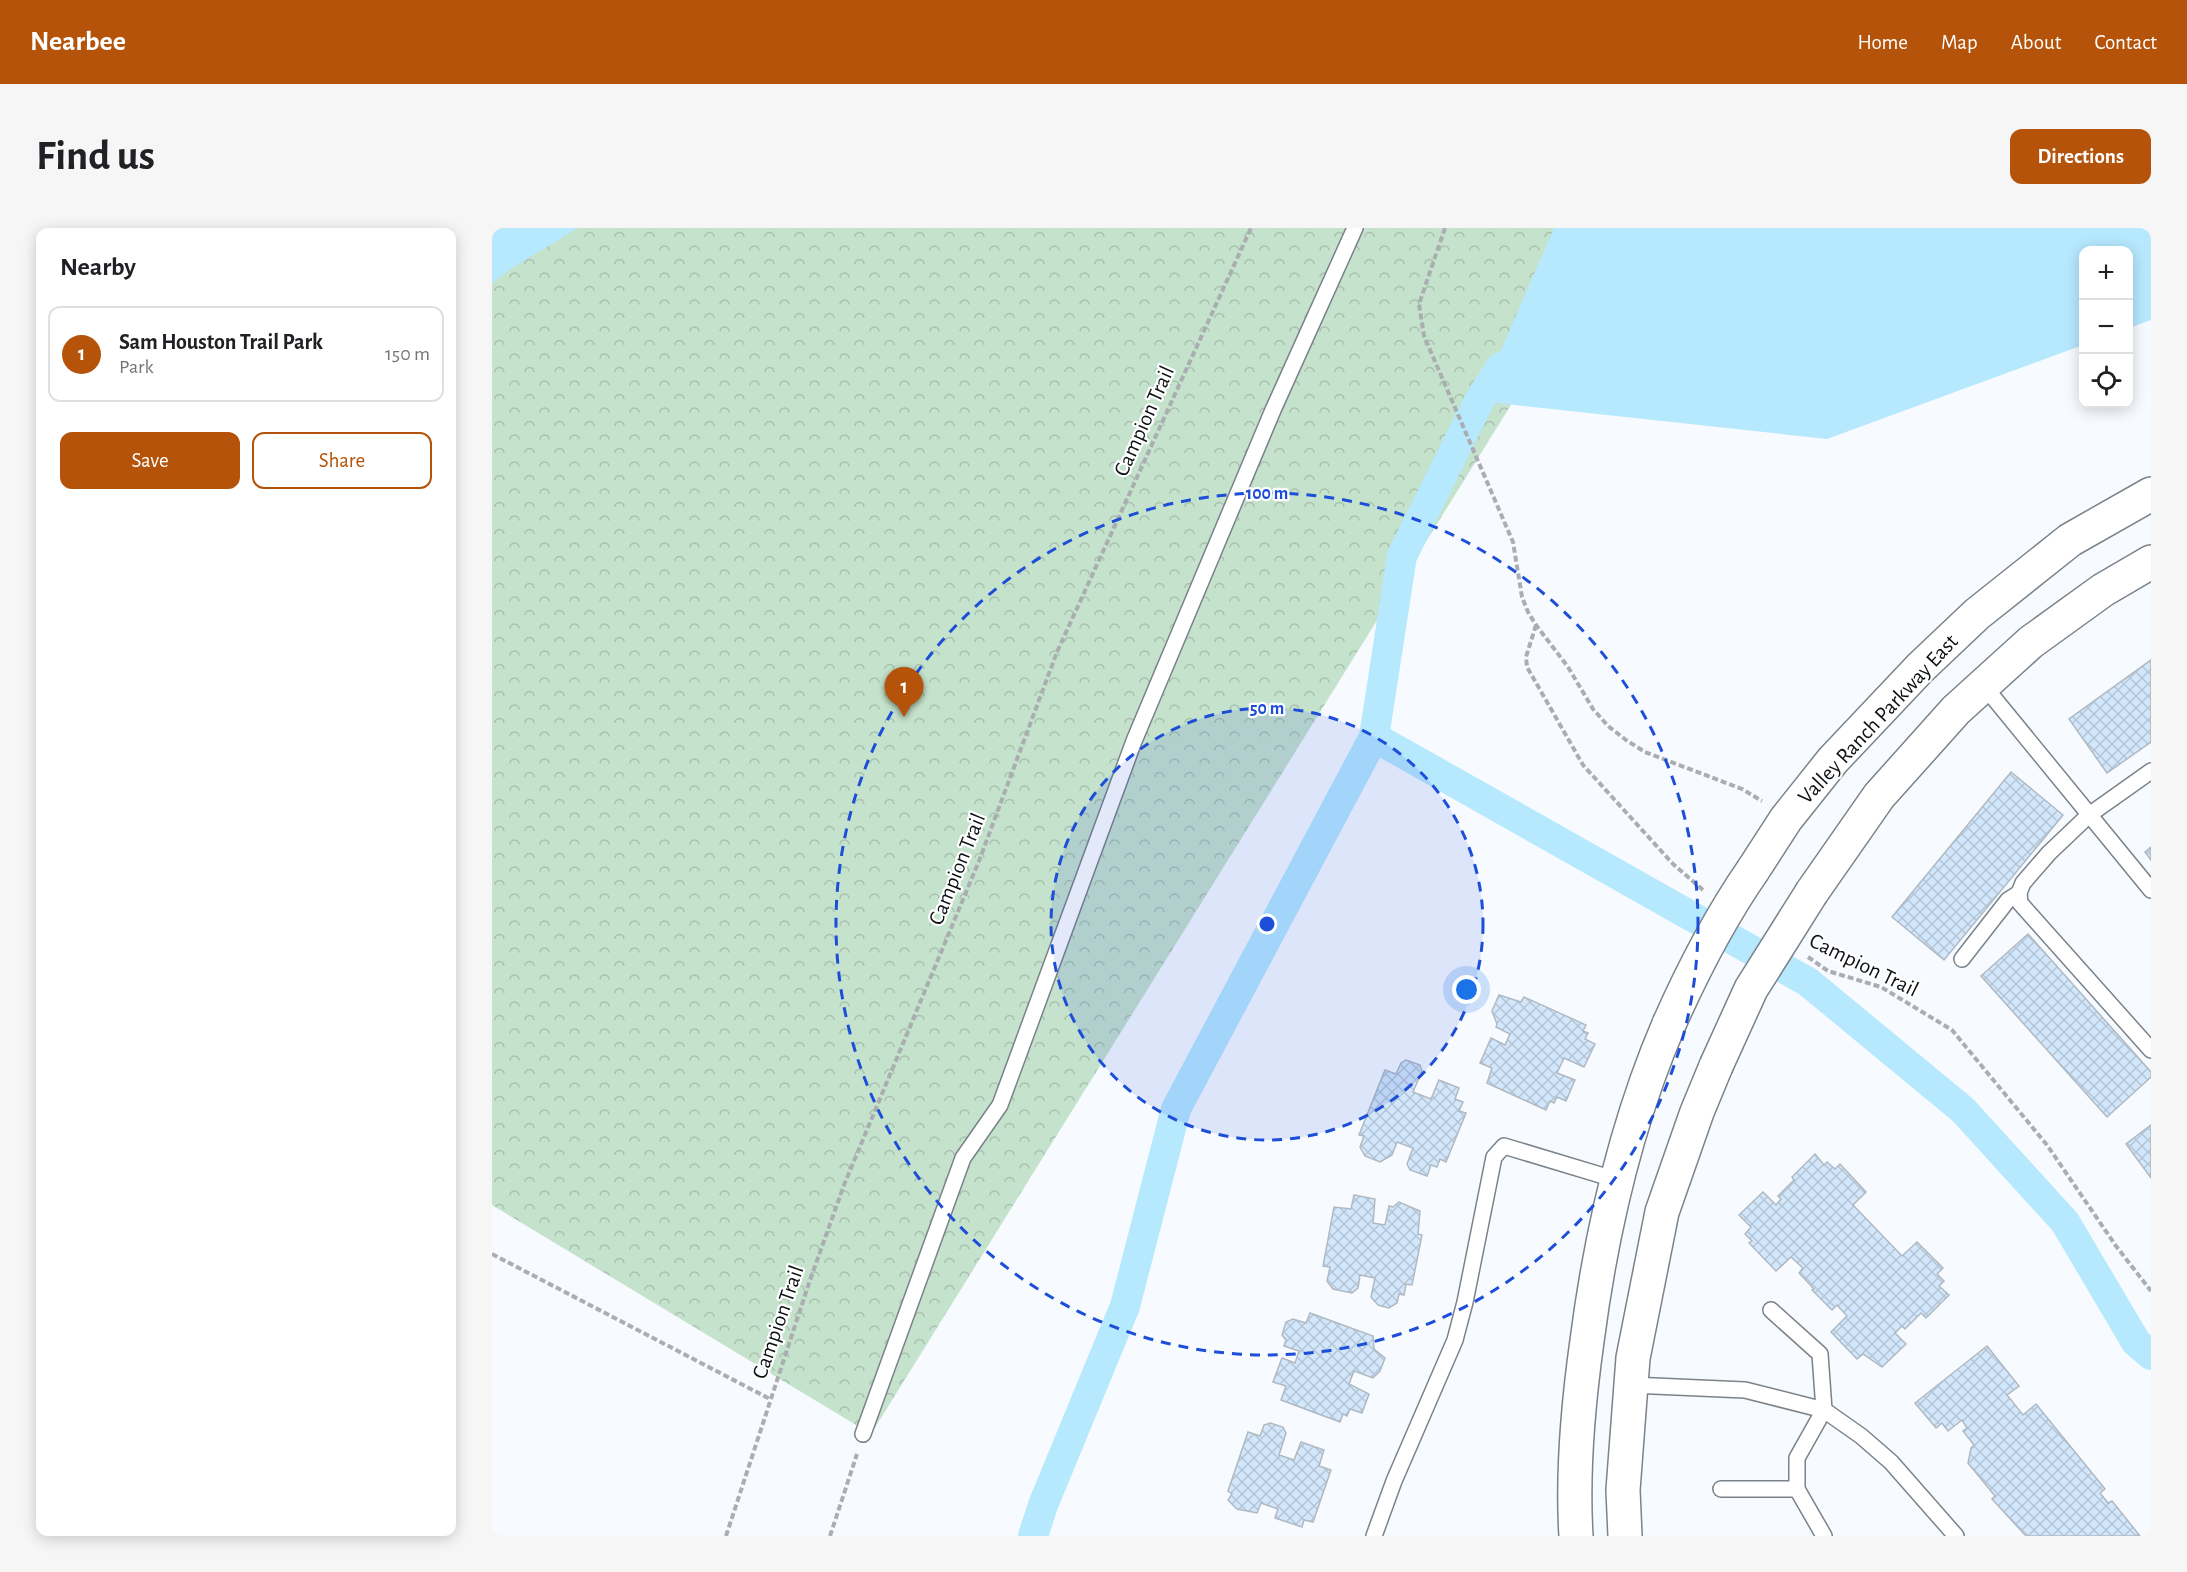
<!DOCTYPE html>
<meta charset="utf-8">
<style>
body{margin:0;font-family:"Alegreya Sans",sans-serif;background:#f6f6f6;color:#202124}
.controls{position:absolute;right:18px;top:18px;display:grid;overflow:hidden;border-radius:12px;box-shadow:0 3px 15px #0003}
.controls button{width:54px;height:54px;display:grid;place-items:center;padding:0;border:0;border-bottom:2px solid #e0e0e0;background:#fff;color:#202124;font:30px sans-serif}
.you{position:absolute;left:975px;top:762px;width:21px;height:21px;margin:-15px;border:4px solid #fff;border-radius:50%;background:#1a73e8;box-shadow:0 0 0 9px #1a73e833}
.badge{display:grid;place-items:center;width:39px;height:39px;border-radius:50%;background:#b45309;color:#fff;font-size:20px;font-weight:700}
.pin{position:absolute;translate:-50% -50px;filter:drop-shadow(0 2px 3px #0008)}
.pin::after{content:'';position:absolute;top:32px;width:21px;height:18px;background:inherit;clip-path:polygon(0 0,100% 0,50% 100%)}
.list{margin:0;padding:0;list-style:none}
h2{display:flex;justify-content:space-between;align-items:center;height:78px;margin:0;padding:0 24px;font-size:26px}
h2 small{font-size:20px;font-weight:400;color:#757577}
.list li{display:grid;grid-template-columns:39px 1fr auto;gap:18px;align-items:center;box-sizing:border-box;height:96px;margin:0 12px 12px;padding:0 12px;border:2px solid #e0e0e0;border-radius:12px}
.list b{display:block;font-size:22px;white-space:nowrap}
.list p{margin:0;font-size:20px;white-space:nowrap;color:#757577}
.list em{font-size:20px;font-style:normal;color:#757577}
.actions{display:flex;gap:12px;padding:18px 24px}
.actions a{flex:1;padding:14px 0;border:2px solid #b45309;border-radius:12px;text-align:center;font-size:21px;color:#b45309}
.actions .main{background:#b45309;color:#fff}
.icon{flex:none;width:33px;height:33px;fill:none;stroke:currentColor;stroke-width:2;stroke-linecap:round;stroke-linejoin:round}
.map{position:relative;flex:none;width:1659px;height:1308px;overflow:hidden;border-radius:12px}
header{display:flex;align-items:center;gap:36px;box-sizing:border-box;height:84px;padding:0 30px;background:#b45309;color:#fff}
header strong{font-size:28px}
nav{display:flex;gap:33px;margin-inline-start:auto;font-size:21px}
.intro{display:flex;align-items:center;justify-content:space-between;box-sizing:border-box;height:144px;padding:0 36px}
h1{margin:0;font-size:42px}
.button{padding:15px 27px;border-radius:12px;background:#b45309;color:#fff;font-size:21px;font-weight:700}
main{display:flex;gap:36px;padding:0 36px}
aside{flex:1;background:#fff;border-radius:12px;box-shadow:0 3px 15px #0003}
.map>svg:first-child{display:block}
</style>
<header>
<strong>Nearbee</strong>
<nav><a>Home</a><a>Map</a><a>About</a><a>Contact</a></nav>
</header>
<div class="intro"><h1>Find us</h1><a class="button">Directions</a></div>
<main>
<aside>
<h2>Nearby<small></small></h2>
<ul class="list">
<li><span class="badge">1</span><div><b>Sam Houston Trail Park</b><p>Park</p></div><em>150 m</em></li>
</ul>
<div class="actions"><a class="main">Save</a><a>Share</a></div>
</aside>
<div class="map">
<svg width="1659" height="1308" viewBox="0 0 1659 1308">
<defs>
<pattern id="park-crowns" width="20" height="18" patternUnits="userSpaceOnUse" patternTransform="scale(1.5)"><rect width="20" height="18" fill="#c5e2cc"/><path d="M2 6a3 3 0 1 1 6 0M12 15a3 3 0 1 1 6 0" fill="none" stroke="#a8c1ae"/></pattern>
<pattern id="building-cross-hatch" width="8" height="8" patternUnits="userSpaceOnUse" patternTransform="scale(1.5)"><rect width="8" height="8" fill="#d2e7fb"/><path d="M0 0l8 8M0 8l8-8" fill="none" stroke="#b3c5d6"/></pattern>
</defs>
<rect width="100%" height="100%" fill="#f7fbff"/>
<polygon fill="url(#park-crowns)" points="0,0 1129,0 379,1206 0,977"/>
<g fill="#b6e8fe">
<polygon points="0,0 86,0 20,40 0,55"/>
<polygon points="1062,0 1659,0 1659,92 1637,100 1636,22 1592,22 1591,117 1335,211 987,173"/>
</g>
<g fill="none" stroke-linecap="round" stroke-linejoin="round">
<g stroke="#b6e8fe" stroke-width="30">
<polyline points="882,509 1316,754 1471,882 1573,994 1644,1114 1659,1127"/>
<polyline points="541,1308 551,1277 633,1078 684,881 882,509 910,328 987,173 1009,139"/>
</g>
</g>
<g fill="url(#building-cross-hatch)" stroke="#b0b9c2" stroke-width="1.5">
<polygon points="1659,432 1659,514 1615,545 1577,491"/>
<polygon points="1519,544 1571,587 1452,732 1400,689"/>
<polygon points="1659,619 1659,632 1653,624"/>
<polygon points="1536,706 1659,844 1659,849 1615,889 1489,748"/>
<polygon points="1007,767 1029,774 1032,769 1094,797 1091,803 1096,805 1093,811 1103,816 1092,839 1072,830 1065,845 1083,852 1074,873 1065,869 1062,875 1058,873 1054,882 995,855 1000,840 988,835 999,810 1013,817 1018,806 1004,799 1005,796 1000,783"/>
<polygon points="914,832 928,837 930,843 921,864 939,871 947,852 967,860 963,871 971,874 967,883 974,885 954,934 948,931 945,939 939,937 935,948 918,942 915,936 921,920 905,914 900,927 888,934 873,928 868,919 872,908 867,907 893,842 904,846 909,835"/>
<polygon points="1659,897 1659,950 1634,916"/>
<polygon points="1323,926 1332,937 1335,934 1343,941 1348,936 1374,964 1361,977 1410,1028 1425,1014 1451,1040 1445,1046 1452,1053 1447,1058 1457,1067 1434,1090 1429,1085 1413,1101 1410,1098 1403,1105 1414,1116 1390,1139 1371,1126 1365,1131 1339,1104 1355,1088 1345,1077 1340,1082 1320,1062 1322,1061 1307,1045 1311,1040 1299,1029 1284,1043 1257,1015 1260,1013 1253,1006 1259,999 1247,987 1271,964 1284,977 1289,971 1286,968 1302,952 1300,949"/>
<polygon points="862,967 883,971 881,995 893,997 897,978 901,979 907,974 928,983 926,1006 930,1007 920,1057 914,1056 912,1067 907,1066 905,1075 897,1080 886,1077 879,1069 883,1050 868,1047 866,1060 860,1065 841,1061 835,1053 838,1039 831,1038 842,979 859,981"/>
<polygon points="818,1085 881,1108 882,1121 893,1130 888,1143 881,1150 862,1143 857,1156 877,1166 870,1185 858,1181 855,1188 851,1186 848,1194 789,1172 794,1158 781,1154 790,1130 803,1135 807,1123 792,1118 794,1112 790,1107 794,1094 801,1091 814,1095"/>
<polygon points="1495,1118 1527,1158 1515,1167 1531,1187 1544,1176 1613,1261 1608,1265 1616,1275 1620,1273 1648,1308 1534,1308 1500,1271 1503,1268 1476,1235 1479,1220 1482,1217 1471,1203 1475,1200 1470,1192 1456,1203 1450,1195 1444,1200 1423,1175"/>
<polygon points="778,1195 791,1199 794,1205 787,1227 802,1232 809,1214 832,1222 827,1238 839,1242 821,1294 812,1292 810,1299 783,1290 786,1281 769,1275 765,1285 745,1281 736,1272 740,1266 736,1263 756,1204 768,1208 772,1197"/>
</g>
<g fill="none" stroke-linecap="round" stroke-linejoin="round">
<g stroke="#7a828a" stroke-width="18">
<g id="lane">
<polyline points="1492,458 1659,662"/>
<polyline points="1659,543 1597,587 1557,625 1531,655 1527,665 1528,675 1659,822"/>
<polyline points="1470,731 1516,672 1527,665"/>
<polyline points="1279,1082 1328,1126 1332,1182 1305,1230 1305,1261 1332,1308"/>
<polyline points="1139,1157 1253,1162 1332,1182 1369,1208 1399,1234 1464,1308"/>
<polyline points="371,1206 471,930 508,877 642,513 781,182 863,0"/>
<polyline points="1229,1261 1305,1261"/>
<polyline points="882,1308 902,1253 963,1112 973,1074 1002,929 1012,918 1125,952"/>
</g>
</g>
<g stroke="#7a828a" stroke-width="36">
<g id="secondary">
<polyline points="1261,642 1294,591 1341,532 1428,440 1485,386 1578,312 1659,266"/>
<polyline points="1320,664 1387,568 1464,482 1539,414 1611,362 1659,334"/>
<path d="M1084,1308C1080,1243 1086,1177 1095,1113C1109,1005 1134,896 1177,796"/>
<polyline points="1133,1308 1131,1262 1141,1130 1170,984 1205,884 1224,838"/>
</g>
</g>
<g stroke="#aaadb1" stroke-width="4" stroke-dasharray="6 3" stroke-linecap="butt">
<polyline points="953,0 927,76 932,108 1021,314 1030,369 1036,384 1044,397 1076,439 1101,481 1116,498 1134,512 1153,524 1250,561 1270,573"/>
<polyline points="1044,397 1034,429 1035,439 1091,537 1181,636 1211,662"/>
<polyline points="1316,729 1336,743 1389,759 1460,802 1555,917 1624,1018 1659,1063"/>
<polyline points="0,1026 278,1171"/>
<polyline points="234,1308 317,1055 352,957 487,633 565,424 759,0"/>
<polyline points="338,1308 365,1226"/>
</g>
<use href="#lane" stroke="#fff" stroke-width="15"/>
<use href="#secondary" stroke="#fff" stroke-width="33"/>
<g stroke="#7a828a" stroke-width="36" stroke-linecap="butt">
<g id="secondary-bridge">
<path d="M1177,796C1201,742 1227,691 1261,642"/>
<polyline points="1224,838 1259,761 1320,664"/>
</g>
</g>
<use href="#secondary-bridge" stroke="#fff" stroke-width="33"/>
</g>
<circle cx="775" cy="696" r="216" fill="#1d4ed8" fill-opacity=".12"/>
<g fill="none" stroke="#1d4ed8" stroke-width="3" stroke-dasharray="10 8">
<circle cx="775" cy="696" r="216"/>
<circle cx="775" cy="696" r="431"/>
</g>
<g text-anchor="middle" dominant-baseline="central" stroke-width="4.5" stroke-linejoin="round" paint-order="stroke">
<g font-size="22" fill="#0e1114" stroke="#fff">
<text transform="translate(652 193) rotate(-66)">Campion Trail</text>
<text transform="translate(1386 491) rotate(-47)">Valley Ranch Parkway East</text>
<text transform="translate(465 641) rotate(-68)">Campion Trail</text>
<text transform="translate(1372 737) rotate(26)">Campion Trail</text>
<text transform="translate(286 1094) rotate(-71)">Campion Trail</text>
</g>
</g>
<circle cx="775" cy="696" r="9" fill="#1d4ed8" stroke="#fff" stroke-width="3"/>
<g font-size="18" text-anchor="middle" font-weight="bold" fill="#1d4ed8" stroke="#fff" stroke-width="4.5" stroke-linejoin="round" paint-order="stroke">
<text x="775" y="271">100 m</text>
<text x="775" y="486">50 m</text>
</g>
</svg>
<div class="controls">
<button>+</button>
<button>−</button>
<button><svg class="icon" aria-label="locate" viewBox="0 0 24 24"><circle cx="12" cy="12" r="6"/><path d="M12 2v4M12 18v4M2 12h4M18 12h4"/></svg></button>
</div>
<div class="you"></div>
<div class="pin badge" style="left:412px;top:489px">1</div>
</div>
</main>
